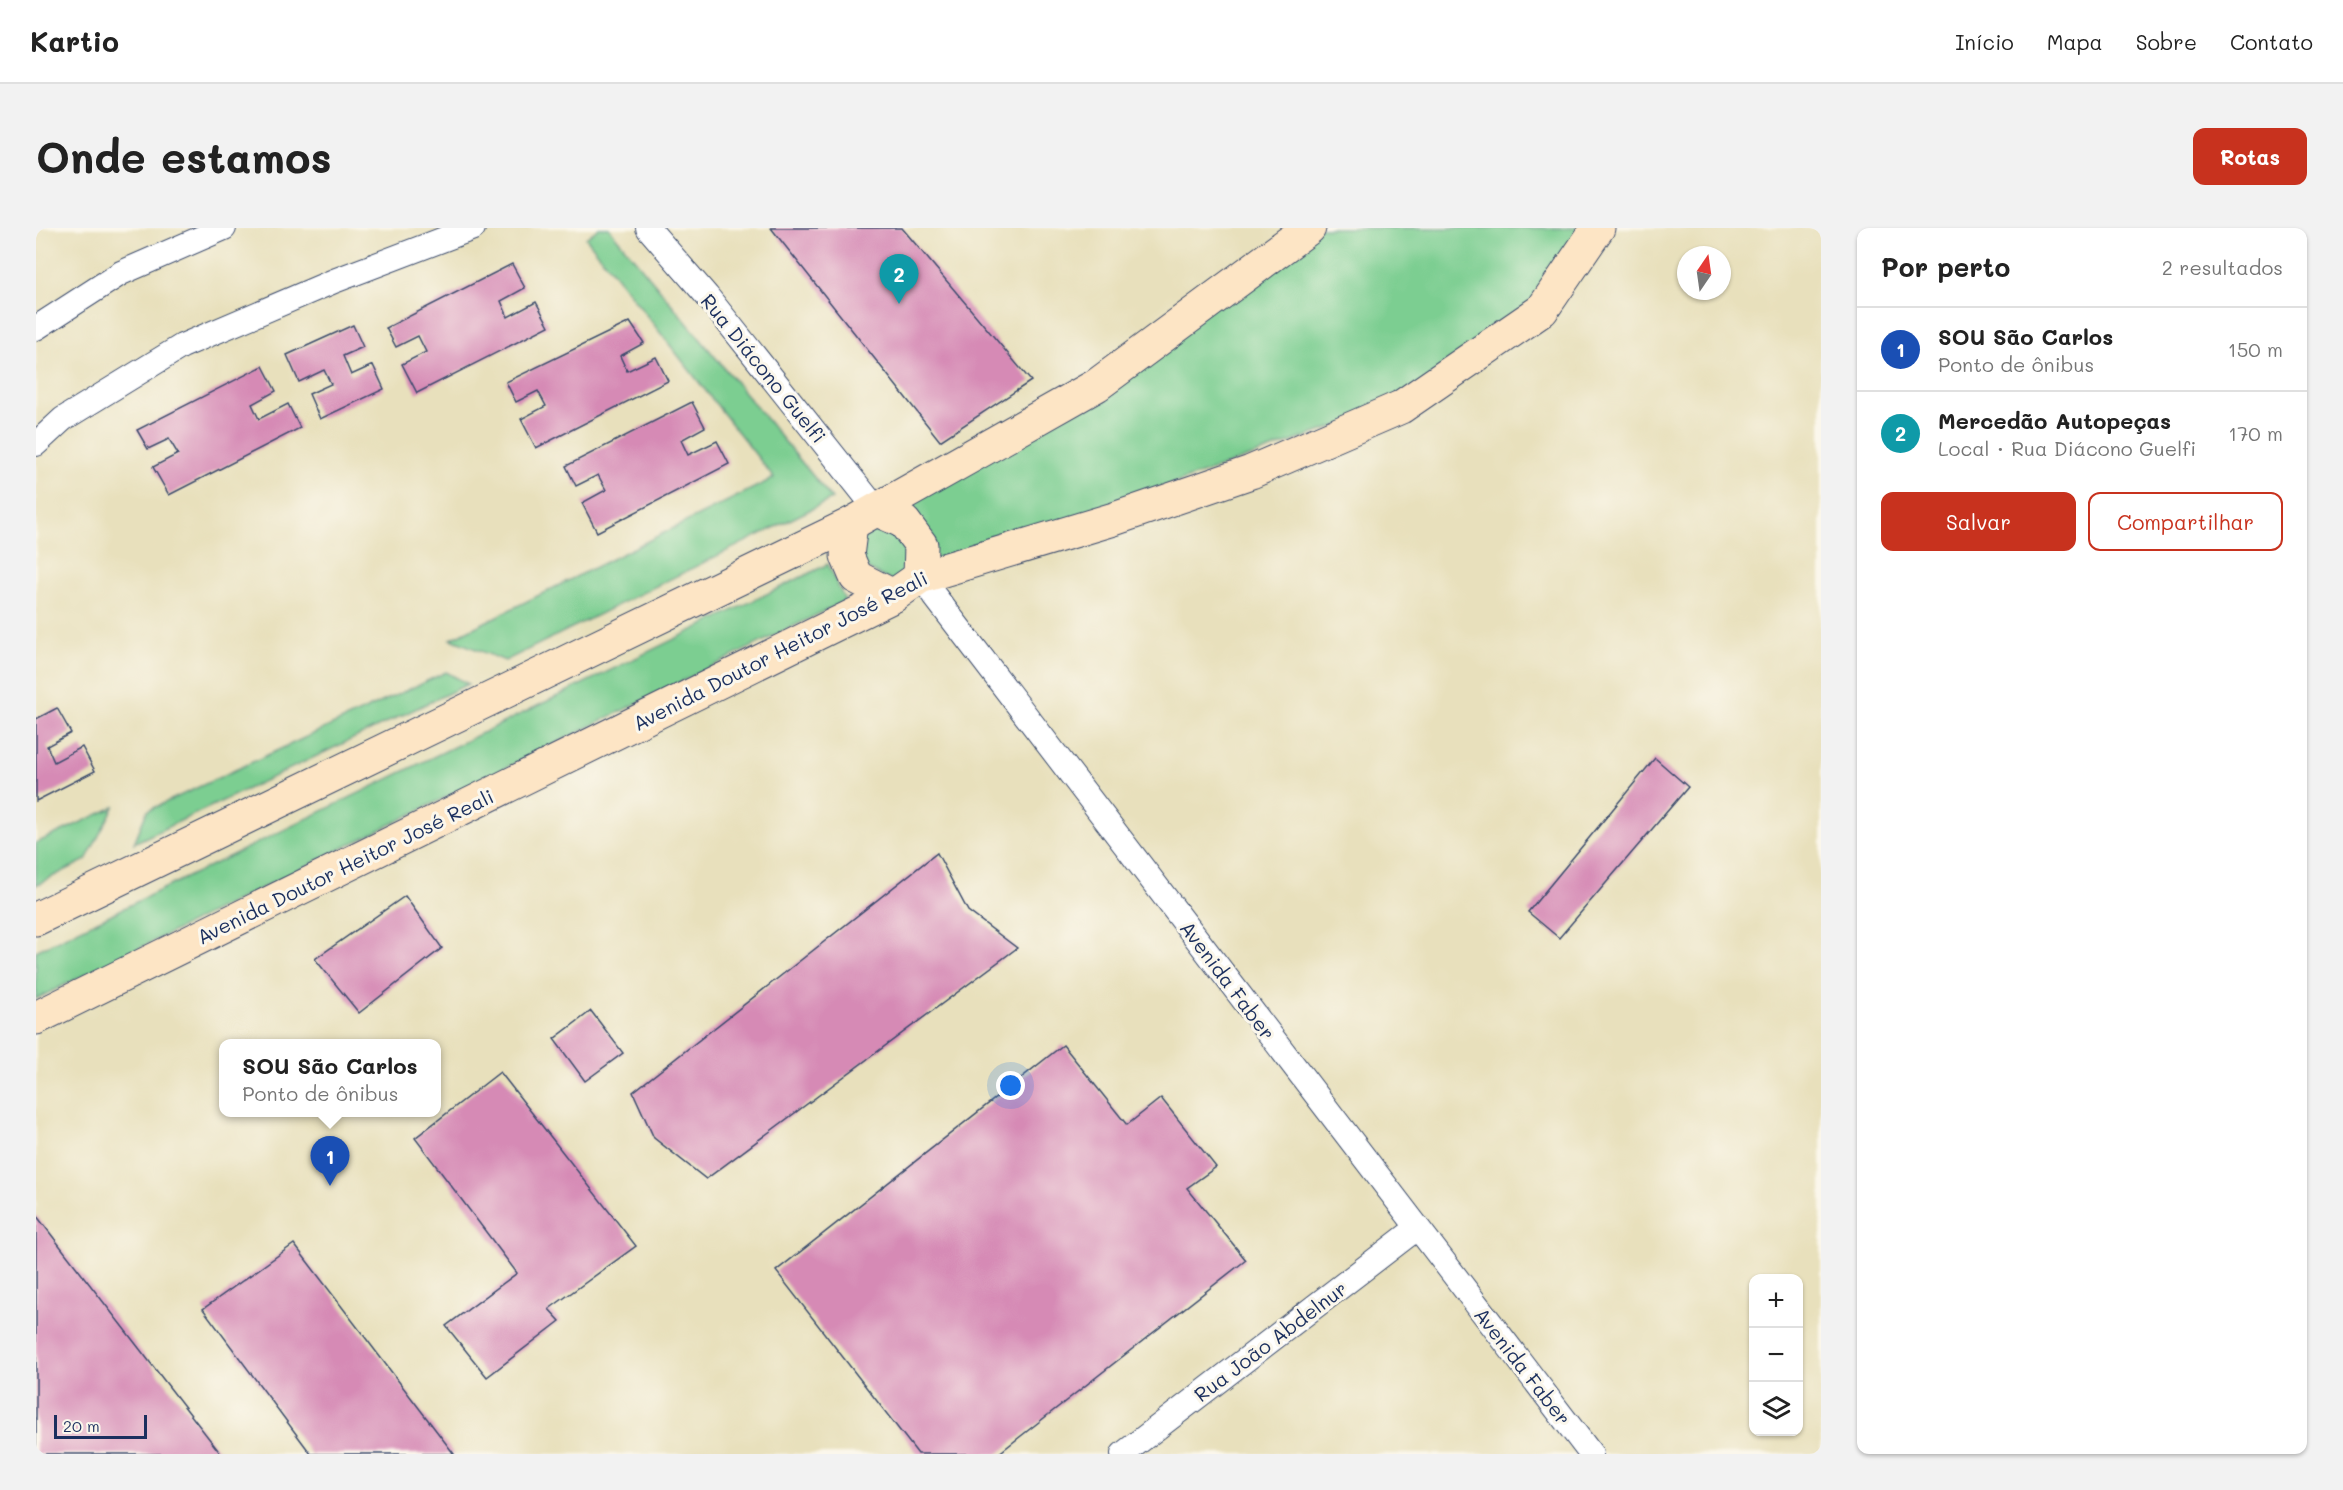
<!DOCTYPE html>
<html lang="pt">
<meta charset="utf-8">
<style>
body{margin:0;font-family:Mali,sans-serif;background:#f2f2f2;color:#222}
.controls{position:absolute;right:18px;bottom:18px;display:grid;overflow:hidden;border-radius:12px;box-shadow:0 2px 4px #0004}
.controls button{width:54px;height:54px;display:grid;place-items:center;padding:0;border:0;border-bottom:2px solid #e0e0e0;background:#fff;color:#222;font:30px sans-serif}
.compass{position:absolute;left:1641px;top:18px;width:54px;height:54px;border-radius:50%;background:#fff;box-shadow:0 2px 4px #0004;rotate:13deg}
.scale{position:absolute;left:18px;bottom:15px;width:93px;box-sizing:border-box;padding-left:6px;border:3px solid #1b2f5e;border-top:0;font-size:16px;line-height:21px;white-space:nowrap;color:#1b2f5e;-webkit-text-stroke:4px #fbf7ec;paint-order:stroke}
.you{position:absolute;left:975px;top:858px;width:21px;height:21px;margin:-15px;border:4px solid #fff;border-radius:50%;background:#1a73e8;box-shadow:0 0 0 9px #1a73e833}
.badge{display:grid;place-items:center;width:39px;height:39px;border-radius:50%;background:#c8321e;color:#fff;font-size:20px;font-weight:700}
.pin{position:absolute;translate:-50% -50px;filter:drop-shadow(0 2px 3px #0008)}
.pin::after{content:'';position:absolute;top:32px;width:21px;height:18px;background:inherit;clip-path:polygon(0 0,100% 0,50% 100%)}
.popup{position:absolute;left:183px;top:811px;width:222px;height:78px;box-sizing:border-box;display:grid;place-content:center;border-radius:12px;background:#fff;filter:drop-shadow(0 2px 4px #0005);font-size:20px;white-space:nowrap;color:#767676}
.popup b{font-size:22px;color:#222}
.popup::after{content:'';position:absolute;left:50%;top:100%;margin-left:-12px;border:12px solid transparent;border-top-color:#fff}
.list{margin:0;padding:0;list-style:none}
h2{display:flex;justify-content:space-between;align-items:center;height:78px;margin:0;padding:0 24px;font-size:26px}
h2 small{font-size:20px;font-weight:400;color:#767676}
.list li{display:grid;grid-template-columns:39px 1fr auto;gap:18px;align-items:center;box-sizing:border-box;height:84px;padding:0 24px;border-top:2px solid #e0e0e0}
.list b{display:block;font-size:22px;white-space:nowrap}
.list p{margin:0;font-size:20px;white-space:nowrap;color:#767676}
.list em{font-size:20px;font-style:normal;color:#767676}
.actions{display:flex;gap:12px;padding:18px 24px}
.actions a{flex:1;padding:14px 0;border:2px solid #c8321e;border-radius:12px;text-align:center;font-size:21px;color:#c8321e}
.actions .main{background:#c8321e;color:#fff}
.icon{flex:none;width:33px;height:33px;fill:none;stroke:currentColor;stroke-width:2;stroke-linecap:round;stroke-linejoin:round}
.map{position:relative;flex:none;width:1785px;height:1226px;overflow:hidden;border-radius:12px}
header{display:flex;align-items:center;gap:36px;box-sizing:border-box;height:84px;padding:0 30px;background:#fff;border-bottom:2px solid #e0e0e0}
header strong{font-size:28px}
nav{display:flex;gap:33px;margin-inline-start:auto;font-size:21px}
.intro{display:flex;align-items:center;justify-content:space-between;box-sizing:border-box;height:144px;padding:0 36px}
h1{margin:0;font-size:42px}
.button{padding:15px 27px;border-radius:12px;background:#c8321e;color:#fff;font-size:21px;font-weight:700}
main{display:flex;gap:36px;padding:0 36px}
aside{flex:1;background:#fff;border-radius:12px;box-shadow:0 2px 4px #0004}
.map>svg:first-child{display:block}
</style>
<header>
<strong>Kartio</strong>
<nav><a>Início</a><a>Mapa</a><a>Sobre</a><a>Contato</a></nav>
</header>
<div class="intro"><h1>Onde estamos</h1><a class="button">Rotas</a></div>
<main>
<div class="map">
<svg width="1785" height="1226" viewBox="0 0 1785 1226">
<rect width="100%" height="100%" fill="#fbf7ec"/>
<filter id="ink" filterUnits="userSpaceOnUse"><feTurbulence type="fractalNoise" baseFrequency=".0167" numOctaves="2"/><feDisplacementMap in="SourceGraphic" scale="12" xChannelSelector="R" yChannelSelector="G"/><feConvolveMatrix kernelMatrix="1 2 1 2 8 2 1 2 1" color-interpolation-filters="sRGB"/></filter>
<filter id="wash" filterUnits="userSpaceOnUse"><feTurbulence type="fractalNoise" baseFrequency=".008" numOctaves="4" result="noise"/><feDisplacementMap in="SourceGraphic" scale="24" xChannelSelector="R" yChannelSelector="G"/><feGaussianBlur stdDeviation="1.35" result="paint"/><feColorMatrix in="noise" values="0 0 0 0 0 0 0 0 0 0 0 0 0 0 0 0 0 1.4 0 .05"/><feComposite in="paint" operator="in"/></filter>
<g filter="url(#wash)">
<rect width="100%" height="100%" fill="#e8e0bc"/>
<g fill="#7cce91" stroke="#4c7e78" stroke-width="1.5">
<polygon points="563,0 573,0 796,271 469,433 415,411 738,250 550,10"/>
<polygon points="1280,0 1556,0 1501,77 1363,176 888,344 852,282"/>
<polygon points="848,297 867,308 873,346 859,355 826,338 826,304"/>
<polygon points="792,336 809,373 0,771 0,723"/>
<polygon points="410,444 432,456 98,615 111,583"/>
<polygon points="78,579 50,632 0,657 0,615"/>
</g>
<g id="blocks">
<g fill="#d68ab5">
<polygon points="735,0 866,0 995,153 904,213"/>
<polygon points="476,36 489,60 465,73 472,89 500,74 513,98 381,165 366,136 390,124 382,108 360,119 350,100"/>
<polygon points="594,94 608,115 584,128 591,143 620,129 632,153 500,220 485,191 510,178 502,163 480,174 470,154"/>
<polygon points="317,97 327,119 307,128 315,147 337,137 348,161 284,191 273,166 295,156 288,142 263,154 251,127"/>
<polygon points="227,138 240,163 216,176 223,191 252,176 264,200 133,267 117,239 142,226 133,211 112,221 101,202"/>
<polygon points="656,174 669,199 645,212 652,227 681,213 693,236 561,304 546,275 570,262 562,247 540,258 530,238"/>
<polygon points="21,480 35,505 11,518 18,534 46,519 59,543 0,573 0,491"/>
<polygon points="1619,530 1652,559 1523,710 1492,684"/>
<polygon points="901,625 932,683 981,720 670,951 618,910 597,864"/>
<polygon points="369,668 406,720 323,785 279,731"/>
<polygon points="555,783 587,825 549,853 518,811"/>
<polygon points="1027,817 1091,897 1125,870 1180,939 1151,960 1210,1032 962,1226 882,1226 740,1043"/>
<polygon points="464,844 600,1018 513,1081 524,1093 451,1149 410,1098 481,1045 379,910"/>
<polygon points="0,987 185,1226 0,1226"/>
<polygon points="258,1016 418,1226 275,1226 167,1081"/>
</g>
</g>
</g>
<g filter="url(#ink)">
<use href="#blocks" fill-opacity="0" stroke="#3a4a6c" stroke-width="1.5"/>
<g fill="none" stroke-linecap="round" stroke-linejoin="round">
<g stroke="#3a4a6c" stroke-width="26">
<g id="street">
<polyline points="612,0 671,68 841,282"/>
<polyline points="0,100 85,45 188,0"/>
<polyline points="0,216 27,191 146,118 298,53 437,0"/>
<polyline points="884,349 1555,1226"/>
<polyline points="1087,1226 1381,1000"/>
</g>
</g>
<g stroke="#3a4a6c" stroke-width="35">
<g id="secondary">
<polyline points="841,282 868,294 885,317 884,349"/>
<polyline points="815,296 811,328 820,349 857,368"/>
<polyline points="0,691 815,296 1061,157 1273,0"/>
<polyline points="0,790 857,368 884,349 1078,291 1215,244 1365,179 1506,82 1562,0"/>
</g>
</g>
<use href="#street" stroke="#fff" stroke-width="24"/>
<use href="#secondary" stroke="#fde5c5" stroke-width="33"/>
</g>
</g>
<g text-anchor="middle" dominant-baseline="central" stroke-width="6" stroke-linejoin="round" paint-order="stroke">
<g font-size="20" fill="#1b2f5e" stroke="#fbf7ec">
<text transform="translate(728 140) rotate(51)">Rua Diácono Guelfi</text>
<text transform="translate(744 422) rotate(-27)">Avenida Doutor Heitor José Reali</text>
<text transform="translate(309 638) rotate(-26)">Avenida Doutor Heitor José Reali</text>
<text transform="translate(1192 752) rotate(53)">Avenida Faber</text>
<text transform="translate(1234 1113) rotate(-37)">Rua João Abdelnur</text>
<text transform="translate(1487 1138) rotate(52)">Avenida Faber</text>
</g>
</g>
</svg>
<div class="controls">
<button>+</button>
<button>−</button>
<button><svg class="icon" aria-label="layers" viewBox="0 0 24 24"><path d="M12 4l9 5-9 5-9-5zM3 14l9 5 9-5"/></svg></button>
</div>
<svg class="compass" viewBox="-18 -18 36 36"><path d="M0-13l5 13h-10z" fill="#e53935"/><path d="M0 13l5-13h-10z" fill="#767676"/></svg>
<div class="scale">20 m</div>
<div class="you"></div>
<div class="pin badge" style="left:294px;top:958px;background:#1a4fb4">1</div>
<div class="popup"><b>SOU São Carlos</b>Ponto de ônibus</div>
<div class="pin badge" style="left:863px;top:76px;background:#0f9aa8">2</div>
</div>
<aside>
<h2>Por perto<small>2 resultados</small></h2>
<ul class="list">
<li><span class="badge" style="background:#1a4fb4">1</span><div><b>SOU São Carlos</b><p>Ponto de ônibus</p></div><em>150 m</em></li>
<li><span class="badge" style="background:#0f9aa8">2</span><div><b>Mercedão Autopeças</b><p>Local · Rua Diácono Guelfi</p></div><em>170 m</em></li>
</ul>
<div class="actions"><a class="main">Salvar</a><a>Compartilhar</a></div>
</aside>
</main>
